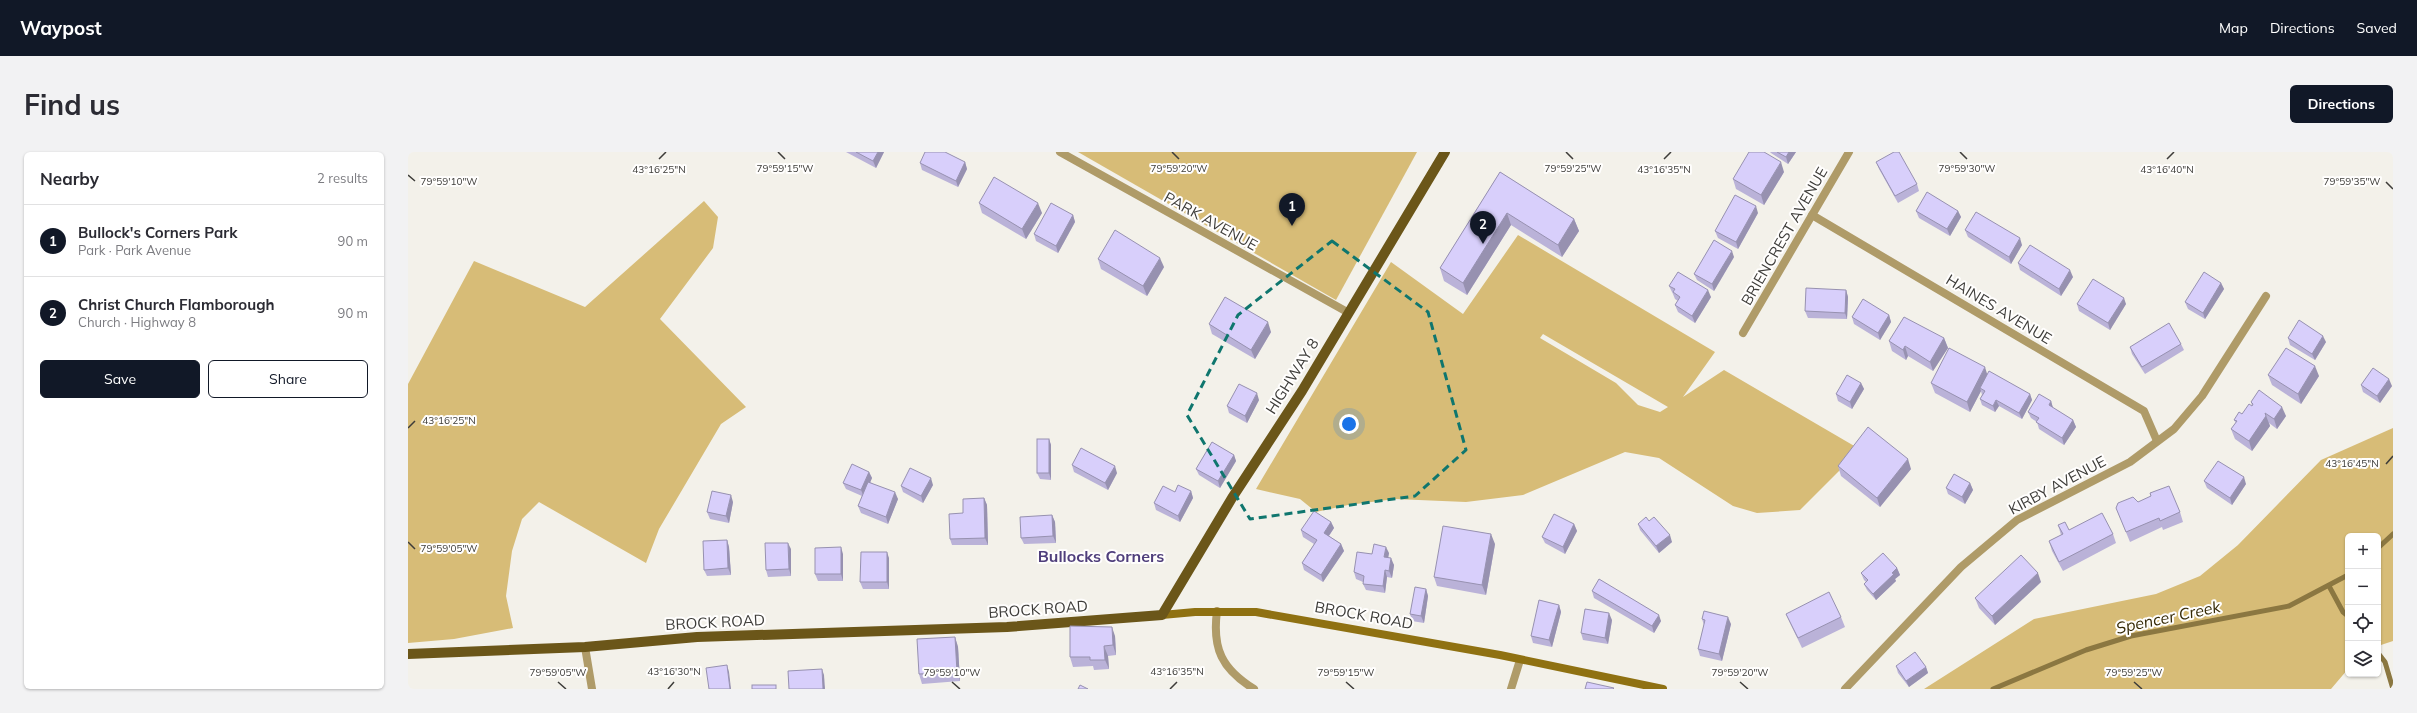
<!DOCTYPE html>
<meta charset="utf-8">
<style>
body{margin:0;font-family:Mulish,sans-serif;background:#f2f2f3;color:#2b2b33}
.controls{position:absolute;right:12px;bottom:12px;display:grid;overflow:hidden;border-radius:6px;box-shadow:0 1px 3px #0004}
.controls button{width:36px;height:36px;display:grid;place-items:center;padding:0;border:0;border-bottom:1px solid #e1e1e2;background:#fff;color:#2b2b33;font:20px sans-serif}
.you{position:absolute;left:941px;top:272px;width:14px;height:14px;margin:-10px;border:3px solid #fff;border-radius:50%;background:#1a73e8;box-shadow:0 0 0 6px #1a73e833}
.badge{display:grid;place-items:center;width:26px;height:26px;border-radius:50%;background:#111827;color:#fff;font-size:13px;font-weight:700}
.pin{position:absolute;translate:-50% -33px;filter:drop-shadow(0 1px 2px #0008)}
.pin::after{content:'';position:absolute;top:21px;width:14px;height:12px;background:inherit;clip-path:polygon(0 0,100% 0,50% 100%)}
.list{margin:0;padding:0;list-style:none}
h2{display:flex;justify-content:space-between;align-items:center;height:52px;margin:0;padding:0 16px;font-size:17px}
h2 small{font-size:13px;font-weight:400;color:#7c7c81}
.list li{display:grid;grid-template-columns:26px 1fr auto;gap:12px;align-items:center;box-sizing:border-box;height:72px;padding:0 16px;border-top:1px solid #e1e1e2}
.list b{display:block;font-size:15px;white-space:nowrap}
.list p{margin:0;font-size:13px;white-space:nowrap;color:#7c7c81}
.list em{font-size:13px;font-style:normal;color:#7c7c81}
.actions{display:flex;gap:8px;padding:12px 16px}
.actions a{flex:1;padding:9px 0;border:1px solid #111827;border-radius:6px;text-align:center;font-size:14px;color:#111827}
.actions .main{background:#111827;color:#fff}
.icon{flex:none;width:22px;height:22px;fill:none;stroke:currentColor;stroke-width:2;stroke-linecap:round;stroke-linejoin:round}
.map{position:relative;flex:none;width:1985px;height:537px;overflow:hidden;border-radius:6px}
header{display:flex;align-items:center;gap:24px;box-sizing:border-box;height:56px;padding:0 20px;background:#111827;color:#fff}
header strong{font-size:19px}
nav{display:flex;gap:22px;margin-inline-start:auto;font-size:14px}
.intro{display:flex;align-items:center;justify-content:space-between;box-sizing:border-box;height:96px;padding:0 24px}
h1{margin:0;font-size:28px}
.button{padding:10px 18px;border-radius:6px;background:#111827;color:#fff;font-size:14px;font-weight:700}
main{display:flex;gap:24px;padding:0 24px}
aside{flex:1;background:#fff;border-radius:6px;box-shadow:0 1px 3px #0004}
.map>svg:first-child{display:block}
</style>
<header>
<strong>Waypost</strong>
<nav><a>Map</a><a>Directions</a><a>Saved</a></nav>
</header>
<div class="intro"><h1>Find us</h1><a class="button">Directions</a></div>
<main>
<aside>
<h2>Nearby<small>2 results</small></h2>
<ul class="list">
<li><span class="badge">1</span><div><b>Bullock's Corners Park</b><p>Park · Park Avenue</p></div><em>90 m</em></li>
<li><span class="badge">2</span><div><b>Christ Church Flamborough</b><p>Church · Highway 8</p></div><em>90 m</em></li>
</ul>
<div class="actions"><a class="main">Save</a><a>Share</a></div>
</aside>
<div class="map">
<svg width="1985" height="537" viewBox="0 0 1985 537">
<rect width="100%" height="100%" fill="#f3f1ea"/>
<g fill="#d7bc77" fill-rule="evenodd">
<polygon points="670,0 1009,0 928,148"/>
<polygon points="296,49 310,65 305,96 252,167 338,255 313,272 251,377 238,411 131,350 114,367 104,399 98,444 105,476 46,487 0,491 0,232 66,109 177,155"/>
<path d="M1110,83L1307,200L1275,245L1316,218L1448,295L1437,313L1392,358L1349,361L1325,354L1251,306L1217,300L1115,343L1058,350L987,347L940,353L908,360L892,347L848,337L983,110L1055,162ZM1135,182L1260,255L1252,260L1230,253L1208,231L1132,186Z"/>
<polygon points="1985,276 1985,489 1970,494 1970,384 1940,384 1940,517 1923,537 1516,537 1626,467 1748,442 1792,424 1830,393 1913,308"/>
</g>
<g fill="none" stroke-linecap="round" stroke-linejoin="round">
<g stroke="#8b7741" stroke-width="5">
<polyline points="1970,396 1985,382"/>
<polyline points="1921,434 1935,460 1940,464"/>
<polyline points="1970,501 1977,510 1985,537"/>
<polyline points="1585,537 1678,498 1723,484 1881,454 1940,423"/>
</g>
<g stroke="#af9b68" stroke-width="8">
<path d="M809,459C804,497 814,517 846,537"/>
<polyline points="1103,537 1112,508"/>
</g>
<g stroke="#af9b68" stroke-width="8">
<polyline points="652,0 941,161"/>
<polyline points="1404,63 1736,259 1749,289"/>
<polyline points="1335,181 1441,0"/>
<polyline points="177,495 184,537"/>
<polyline points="1437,537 1553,415 1609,368 1722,310 1766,277 1794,244 1858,144"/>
</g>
<polyline stroke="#8f7112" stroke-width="8" points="754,463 787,460 848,460 1092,503 1255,537"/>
<polyline stroke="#6b5619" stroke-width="10" points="0,502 177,495 289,485 599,475 754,463 824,346 894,239 1037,0"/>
</g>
<g fill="#bab2d8">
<polygon points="438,0 476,0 468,16"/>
<polygon points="1362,0 1388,0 1380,12 1363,1"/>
<polygon points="557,10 559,17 550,35 514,18 512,11"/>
<polygon points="1468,10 1509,32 1511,39 1490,51 1471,17"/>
<polygon points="1092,20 1166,67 1171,79 1154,105 1103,73 1059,143 1036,129 1032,116"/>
<polygon points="1376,20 1356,53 1328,37 1325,27"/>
<polygon points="571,51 634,61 618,87 574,61"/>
<polygon points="1508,59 1550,59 1553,65 1542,84 1511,66"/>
<polygon points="1350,61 1330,97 1310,86 1307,79"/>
<polygon points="665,63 667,70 650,101 628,89 626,82"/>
<polygon points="1557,78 1614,93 1603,112 1560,85"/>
<polygon points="1326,105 1306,139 1289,128 1286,122"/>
<polygon points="690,107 756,115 739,144 693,117"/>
<polygon points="1610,111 1665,125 1653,144 1612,118"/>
<polygon points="1813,131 1816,137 1797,167 1780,157 1777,150"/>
<polygon points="1261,134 1303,145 1287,171 1270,160 1267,153 1270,149 1267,147 1265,142"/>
<polygon points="1438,138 1440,145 1439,167 1400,166 1397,159"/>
<polygon points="1669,152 1718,152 1702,178 1671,159"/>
<polygon points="1481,163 1483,170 1472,188 1446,172 1444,165"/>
<polygon points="801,172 863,180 847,207 804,182"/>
<polygon points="1536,186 1540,196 1525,219 1500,204 1498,208 1484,199 1481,189"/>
<polygon points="1880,186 1918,190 1907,208 1882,193"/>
<polygon points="1773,192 1776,198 1737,222 1724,202 1722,195"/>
<polygon points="1579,222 1622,242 1624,248 1614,267 1591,254 1587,260 1574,253 1572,247 1574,243 1573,239 1562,260 1527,241 1523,231"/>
<polygon points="1860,223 1911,224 1893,252 1864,233"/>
<polygon points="1453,231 1456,237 1444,257 1430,249 1428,242"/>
<polygon points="1953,233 1984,234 1972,251 1955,240"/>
<polygon points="851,248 839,271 821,261 819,254"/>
<polygon points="1643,249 1645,256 1665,268 1668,275 1656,293 1631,277 1629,270 1623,266 1620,260"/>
<polygon points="1843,250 1878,264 1869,277 1861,271 1862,274 1844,299 1827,287 1823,277 1828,271 1826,268 1844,254"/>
<polygon points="641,287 643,293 643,328 632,327 629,321"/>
<polygon points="826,303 828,309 812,336 791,323 788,317"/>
<polygon points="664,313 709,321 700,338 666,320"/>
<polygon points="1430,314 1503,317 1472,355 1433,324"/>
<polygon points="461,320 464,326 462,330 490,347 480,372 453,361 450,354 454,344 438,337 435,331"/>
<polygon points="1796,329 1838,332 1824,353 1799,336"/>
<polygon points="1562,331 1565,338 1557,352 1540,342 1538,336"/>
<polygon points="525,333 515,351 495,340 493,334"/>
<polygon points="783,339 785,346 772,370 748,358 746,351 767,340"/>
<polygon points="576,346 579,353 580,393 544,393 542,387 555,361"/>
<polygon points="325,350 321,371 302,367 299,360"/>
<polygon points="1730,350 1772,360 1775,370 1755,378 1754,375 1722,390 1708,356"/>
<polygon points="644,363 647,370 648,391 616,392 613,386"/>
<polygon points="1241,369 1264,390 1251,401 1232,378 1230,372"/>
<polygon points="923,370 926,376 921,384 933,392 936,399 915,430 896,418 894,411 906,392 895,385 893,378"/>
<polygon points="1166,372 1169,379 1157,402 1137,391 1134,385"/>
<polygon points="1650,373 1661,378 1705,382 1708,391 1655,419 1644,399 1641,389 1653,383"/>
<polygon points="319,388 321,395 323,423 299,424 296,418"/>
<polygon points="1087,392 1078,443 1029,434 1026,425"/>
<polygon points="383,397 383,424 360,425 358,418"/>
<polygon points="981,401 980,406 986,413 984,426 979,425 977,441 958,438 955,432 955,430 948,427 946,420 964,402"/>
<polygon points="435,402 435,429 410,429 407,422"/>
<polygon points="481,406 481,437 455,437 452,430"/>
<polygon points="1489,416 1492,423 1487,427 1488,429 1468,448 1459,438 1456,432 1458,430 1456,428 1453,421"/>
<polygon points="1633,430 1587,473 1571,456 1567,446"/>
<polygon points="1018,437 1020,444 1016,471 1004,469 1002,462"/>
<polygon points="1184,439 1253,469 1246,481 1186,446"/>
<polygon points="1151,453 1153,460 1144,495 1125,491 1123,484"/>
<polygon points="1378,462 1433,465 1437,475 1394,496 1382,471"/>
<polygon points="1294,467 1323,472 1314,509 1292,504 1290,497 1296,473"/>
<polygon points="1204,468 1200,492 1175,488 1173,481"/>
<polygon points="707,484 708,503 700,504 701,517 686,518 685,514 665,515 662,505"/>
<polygon points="547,485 550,495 552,529 514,532 511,522"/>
<polygon points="1488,514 1518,515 1520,521 1501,535 1490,521"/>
</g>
<g fill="#9791b0">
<polygon points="470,0 476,0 468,16 465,9"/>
<polygon points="1381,0 1388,0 1380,12 1378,5"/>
<polygon points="557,10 559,17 550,35 548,29"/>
<polygon points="1373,10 1376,20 1356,53 1353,43"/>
<polygon points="630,51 634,61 618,87 614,77"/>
<polygon points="1348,54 1350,61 1330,97 1328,90"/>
<polygon points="1550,59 1553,65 1542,84 1539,77"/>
<polygon points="1099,61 1103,73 1059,143 1055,131"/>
<polygon points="665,63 667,70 650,101 648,94"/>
<polygon points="1166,67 1171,79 1154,105 1150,93"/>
<polygon points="1612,86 1614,93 1603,112 1601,105"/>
<polygon points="1324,99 1326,105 1306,139 1304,132"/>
<polygon points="752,106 756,115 739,144 735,134"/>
<polygon points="1662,118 1665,125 1653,144 1651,137"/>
<polygon points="1813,131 1816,137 1797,167 1795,161"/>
<polygon points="1300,138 1303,145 1287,171 1284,164"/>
<polygon points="1438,138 1440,145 1439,167 1437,161"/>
<polygon points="1716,146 1718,152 1702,178 1700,171"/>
<polygon points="1481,163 1483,170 1472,188 1470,181"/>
<polygon points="860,170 863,180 847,207 843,198"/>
<polygon points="1915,184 1918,190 1907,208 1904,202"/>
<polygon points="1536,186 1540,196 1525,219 1522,210"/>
<polygon points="1497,194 1500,204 1498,208 1495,198"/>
<polygon points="1907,214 1911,224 1893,252 1890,242"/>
<polygon points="1577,215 1580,225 1572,236 1573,239 1562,260 1559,250"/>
<polygon points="1981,227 1984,234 1972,251 1969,244"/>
<polygon points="1453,231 1456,237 1444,257 1442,250"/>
<polygon points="849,241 851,248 839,271 837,264"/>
<polygon points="1622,242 1624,248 1614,267 1611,261"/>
<polygon points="1588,248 1591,254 1587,260 1585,254"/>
<polygon points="1643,249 1645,256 1641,253"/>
<polygon points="1874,255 1878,264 1869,277 1866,267"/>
<polygon points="1857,261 1862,274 1844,299 1841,289"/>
<polygon points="1665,268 1668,275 1656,293 1654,286"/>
<polygon points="641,287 643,293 643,328 641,321"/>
<polygon points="826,303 828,309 812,336 810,329"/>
<polygon points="1500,307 1503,317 1472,355 1469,346"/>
<polygon points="707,314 709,321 700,338 697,331"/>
<polygon points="461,320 464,326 456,345 453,338"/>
<polygon points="1836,325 1838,332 1824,353 1822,346"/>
<polygon points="523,326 525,333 515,351 513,344"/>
<polygon points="1562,331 1565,338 1557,352 1554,345"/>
<polygon points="783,339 785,346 772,370 770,364"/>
<polygon points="487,340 490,347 480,372 478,365"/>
<polygon points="323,343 325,350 321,371 318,364"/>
<polygon points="576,346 579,353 580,393 577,386"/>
<polygon points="644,363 647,370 648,391 645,384"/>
<polygon points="923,370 926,376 918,388 916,381"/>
<polygon points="1166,372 1169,379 1157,402 1155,395"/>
<polygon points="1083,382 1087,392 1078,443 1074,433"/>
<polygon points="1262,383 1264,390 1251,401 1248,394"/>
<polygon points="319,388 321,395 323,423 320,416"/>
<polygon points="380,391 383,397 383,424 381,417"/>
<polygon points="933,392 936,399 915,430 913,423"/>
<polygon points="433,395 435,402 435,429 433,422"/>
<polygon points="978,395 981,401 979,412 976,405"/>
<polygon points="479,400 481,406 481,437 479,430"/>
<polygon points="983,406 986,413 984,426 981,419"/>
<polygon points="1489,416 1492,423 1487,427 1488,429 1468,448 1465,442 1484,421"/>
<polygon points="977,418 979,425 977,441 975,434"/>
<polygon points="1630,421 1633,430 1587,473 1584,464"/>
<polygon points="1018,437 1020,444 1016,471 1013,464"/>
<polygon points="1151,453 1153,460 1144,495 1141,488"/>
<polygon points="1201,461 1204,468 1200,492 1197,486"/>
<polygon points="1251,463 1253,469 1246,481 1244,474"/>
<polygon points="1320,465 1323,472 1314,509 1311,502"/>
<polygon points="704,475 707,484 708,503 705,493"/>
<polygon points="547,485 550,495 552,529 549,520"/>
<polygon points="696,494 700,504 701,517 697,508"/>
<polygon points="319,513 321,520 323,537 322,537"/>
<polygon points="1518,515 1520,521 1501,535 1498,529"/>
<polygon points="414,517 416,523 417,537 415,537"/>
</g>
<g fill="#d8cffb" stroke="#9791b0">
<polygon points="448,0 470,0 465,9"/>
<polygon points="517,0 537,0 557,10 548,29 512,11"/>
<polygon points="1341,0 1356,0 1373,10 1353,43 1325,27"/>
<polygon points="1369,0 1381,0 1378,5"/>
<polygon points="1486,0 1491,0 1509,32 1487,44 1468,10"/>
<polygon points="1092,20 1166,67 1150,93 1099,61 1055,131 1032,116"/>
<polygon points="586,25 630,51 614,77 571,51"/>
<polygon points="1519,40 1550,59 1539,77 1508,59"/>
<polygon points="1327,43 1348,54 1328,90 1307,79"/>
<polygon points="643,51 665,63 648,94 626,82"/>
<polygon points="1568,60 1612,86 1601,105 1557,78"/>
<polygon points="707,78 752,106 735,134 690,107"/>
<polygon points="1306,88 1324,99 1304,132 1286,122"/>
<polygon points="1622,93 1662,118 1651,137 1610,111"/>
<polygon points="1270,120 1300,138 1284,164 1267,153 1272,145 1265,140 1267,137 1261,134"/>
<polygon points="1796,120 1813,131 1795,161 1777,150"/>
<polygon points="1685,127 1716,146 1700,171 1669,152"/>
<polygon points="1398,136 1438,138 1437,161 1397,159"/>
<polygon points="817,145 860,170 843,198 801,172"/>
<polygon points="1455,147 1481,163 1470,181 1444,165"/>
<polygon points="1496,165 1536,186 1522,210 1497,194 1495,198 1481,189"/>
<polygon points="1891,168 1915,184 1904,202 1880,186"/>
<polygon points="1761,171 1773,192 1734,215 1722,195"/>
<polygon points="1541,196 1577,215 1559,250 1523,231"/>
<polygon points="1878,196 1907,214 1890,242 1860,223"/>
<polygon points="1965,216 1981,227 1969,244 1953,233"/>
<polygon points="1581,219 1622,242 1611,261 1588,248 1585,254 1572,247 1577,239 1572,236"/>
<polygon points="1439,223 1453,231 1442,250 1428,242"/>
<polygon points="831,232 849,241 837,264 819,254"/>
<polygon points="1851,238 1874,255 1866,267 1857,261 1858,264 1841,289 1823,277 1829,269 1826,268 1831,260 1834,262 1841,252 1844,254 1845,252 1843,250"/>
<polygon points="1631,242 1643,249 1641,253 1665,268 1654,286 1628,270 1631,266 1620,260"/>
<polygon points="1460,275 1500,307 1469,346 1430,314"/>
<rect x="629" y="287" width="12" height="34"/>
<polygon points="804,290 826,303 810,329 788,317"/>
<polygon points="673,296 707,314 697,331 664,313"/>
<polygon points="1810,309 1836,325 1822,346 1796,329"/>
<polygon points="444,312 461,320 453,338 435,331"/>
<polygon points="502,316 523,326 513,344 493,334"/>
<polygon points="1546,322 1562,331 1554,345 1538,336"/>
<polygon points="460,330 487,340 478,365 450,354"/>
<polygon points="770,333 783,339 770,364 746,351 755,334 767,340"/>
<polygon points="1761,334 1772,360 1752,369 1751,366 1718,380 1708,356 1710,351 1725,345 1730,350 1743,344 1742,341"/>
<polygon points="304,339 323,343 318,364 299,360"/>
<polygon points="576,346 577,386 542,387 541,362 555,361 555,347"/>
<polygon points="906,359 923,370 916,381 933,392 913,423 894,411 909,388 893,378"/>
<polygon points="1694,361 1705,382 1651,410 1641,389 1655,382 1650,373 1657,370 1661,378"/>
<polygon points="1146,362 1166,372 1155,395 1134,385"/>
<polygon points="644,363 645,384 613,386 612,365"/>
<polygon points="1238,365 1241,369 1246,365 1262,383 1248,394 1230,372"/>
<polygon points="1035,374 1083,382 1074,433 1026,425"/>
<polygon points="319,388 320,416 296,418 295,389"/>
<polygon points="357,391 380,391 381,417 358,418"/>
<polygon points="966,392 978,395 976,405 983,406 981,419 977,418 975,434 955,432 956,424 946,420 949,400 964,402"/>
<polygon points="433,395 433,422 407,422 407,396"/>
<polygon points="453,400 479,400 479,430 452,430"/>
<polygon points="1475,401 1489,416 1484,421 1486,422 1465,442 1456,432 1460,428 1453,421"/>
<polygon points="1613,403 1630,421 1584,464 1567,446"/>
<polygon points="1191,427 1251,463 1244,474 1184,439"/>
<polygon points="1007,435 1018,437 1013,464 1002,462"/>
<polygon points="1421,440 1433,465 1390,486 1378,462"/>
<polygon points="1131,448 1151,453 1141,488 1123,484"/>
<polygon points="1177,457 1201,461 1197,486 1173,481"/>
<polygon points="1296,459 1320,465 1311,502 1290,497 1297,468 1294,467"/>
<polygon points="662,474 704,475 705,493 696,494 697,508 682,508 682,505 662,505"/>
<polygon points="547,485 549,520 511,522 509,487"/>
<polygon points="1507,500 1518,515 1498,529 1488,514"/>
<polygon points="319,513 322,537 301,537 298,516"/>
<polygon points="414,517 415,537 381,537 380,519"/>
<polygon points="1179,530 1206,536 1205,537 1177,537"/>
<rect x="344" y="533" width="24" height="4"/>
<polygon points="672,533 680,537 670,537"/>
</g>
<path fill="none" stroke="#0f766e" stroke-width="3" stroke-dasharray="8 5" stroke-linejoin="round" d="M924,89L1020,160L1058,298L1007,344L842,367L779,263L830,163Z"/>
<path fill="none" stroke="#3d3c39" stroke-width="1.5" d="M370,0L377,7M764,0L771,7M1158,0L1165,7M1552,0L1559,7M251,7L258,0M1256,7L1263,0M1759,7L1766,0M0,23L7,29M1978,30L1985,37M0,276L7,269M1978,312L1985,304M0,390L7,397M150,530L158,537M544,530L552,537M938,530L946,537M1332,530L1340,537M1726,530L1734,537M260,537L266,530M762,537L769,530"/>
<g text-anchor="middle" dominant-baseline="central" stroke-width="4" stroke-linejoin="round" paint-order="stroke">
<g font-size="15" fill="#3d3c39" stroke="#fffefd">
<text transform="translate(803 69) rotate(29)">PARK AVENUE</text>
<text transform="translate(1376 84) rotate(-60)">BRIENCREST AVENUE</text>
<text transform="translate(1591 157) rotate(31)">HAINES AVENUE</text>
<text transform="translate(884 224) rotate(-58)">HIGHWAY 8</text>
<text transform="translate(1649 333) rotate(-28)">KIRBY AVENUE</text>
<text transform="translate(630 457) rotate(-4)">BROCK ROAD</text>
<text transform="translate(956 463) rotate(10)">BROCK ROAD</text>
<text transform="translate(307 470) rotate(-3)">BROCK ROAD</text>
</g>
<g font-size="16" font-weight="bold" fill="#4f3e7b" stroke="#fffefd">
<text x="693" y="404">Bullocks Corners</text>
</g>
<g font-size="16" font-style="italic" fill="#352906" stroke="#fffefd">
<text transform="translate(1760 465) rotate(-12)">Spencer Creek</text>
</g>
</g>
<g font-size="10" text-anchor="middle" fill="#3d3c39" stroke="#fffefd" stroke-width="4" stroke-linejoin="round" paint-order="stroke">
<text x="1165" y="20">79°59'25"W</text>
<text x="1559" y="20">79°59'30"W</text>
<text x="377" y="20">79°59'15"W</text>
<text x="771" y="20">79°59'20"W</text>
<text x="251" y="21">43°16'25"N</text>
<text x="1256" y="21">43°16'35"N</text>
<text x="1759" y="21">43°16'40"N</text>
<text x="41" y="33">79°59'10"W</text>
<text x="1944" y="33">79°59'35"W</text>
<text x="41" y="272">43°16'25"N</text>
<text x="1944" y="315">43°16'45"N</text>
<text x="41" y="400">79°59'05"W</text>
<text x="266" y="523">43°16'30"N</text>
<text x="769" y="523">43°16'35"N</text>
<text x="150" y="524">79°59'05"W</text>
<text x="544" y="524">79°59'10"W</text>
<text x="938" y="524">79°59'15"W</text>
<text x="1332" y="524">79°59'20"W</text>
<text x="1726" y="524">79°59'25"W</text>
</g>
</svg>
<div class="controls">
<button>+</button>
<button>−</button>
<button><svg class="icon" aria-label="locate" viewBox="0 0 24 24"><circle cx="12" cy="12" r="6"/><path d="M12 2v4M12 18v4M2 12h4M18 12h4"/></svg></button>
<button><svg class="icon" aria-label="layers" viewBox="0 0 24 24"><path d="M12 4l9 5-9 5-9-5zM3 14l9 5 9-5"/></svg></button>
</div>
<div class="you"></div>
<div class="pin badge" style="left:884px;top:74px">1</div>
<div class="pin badge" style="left:1075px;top:92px">2</div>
</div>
</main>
